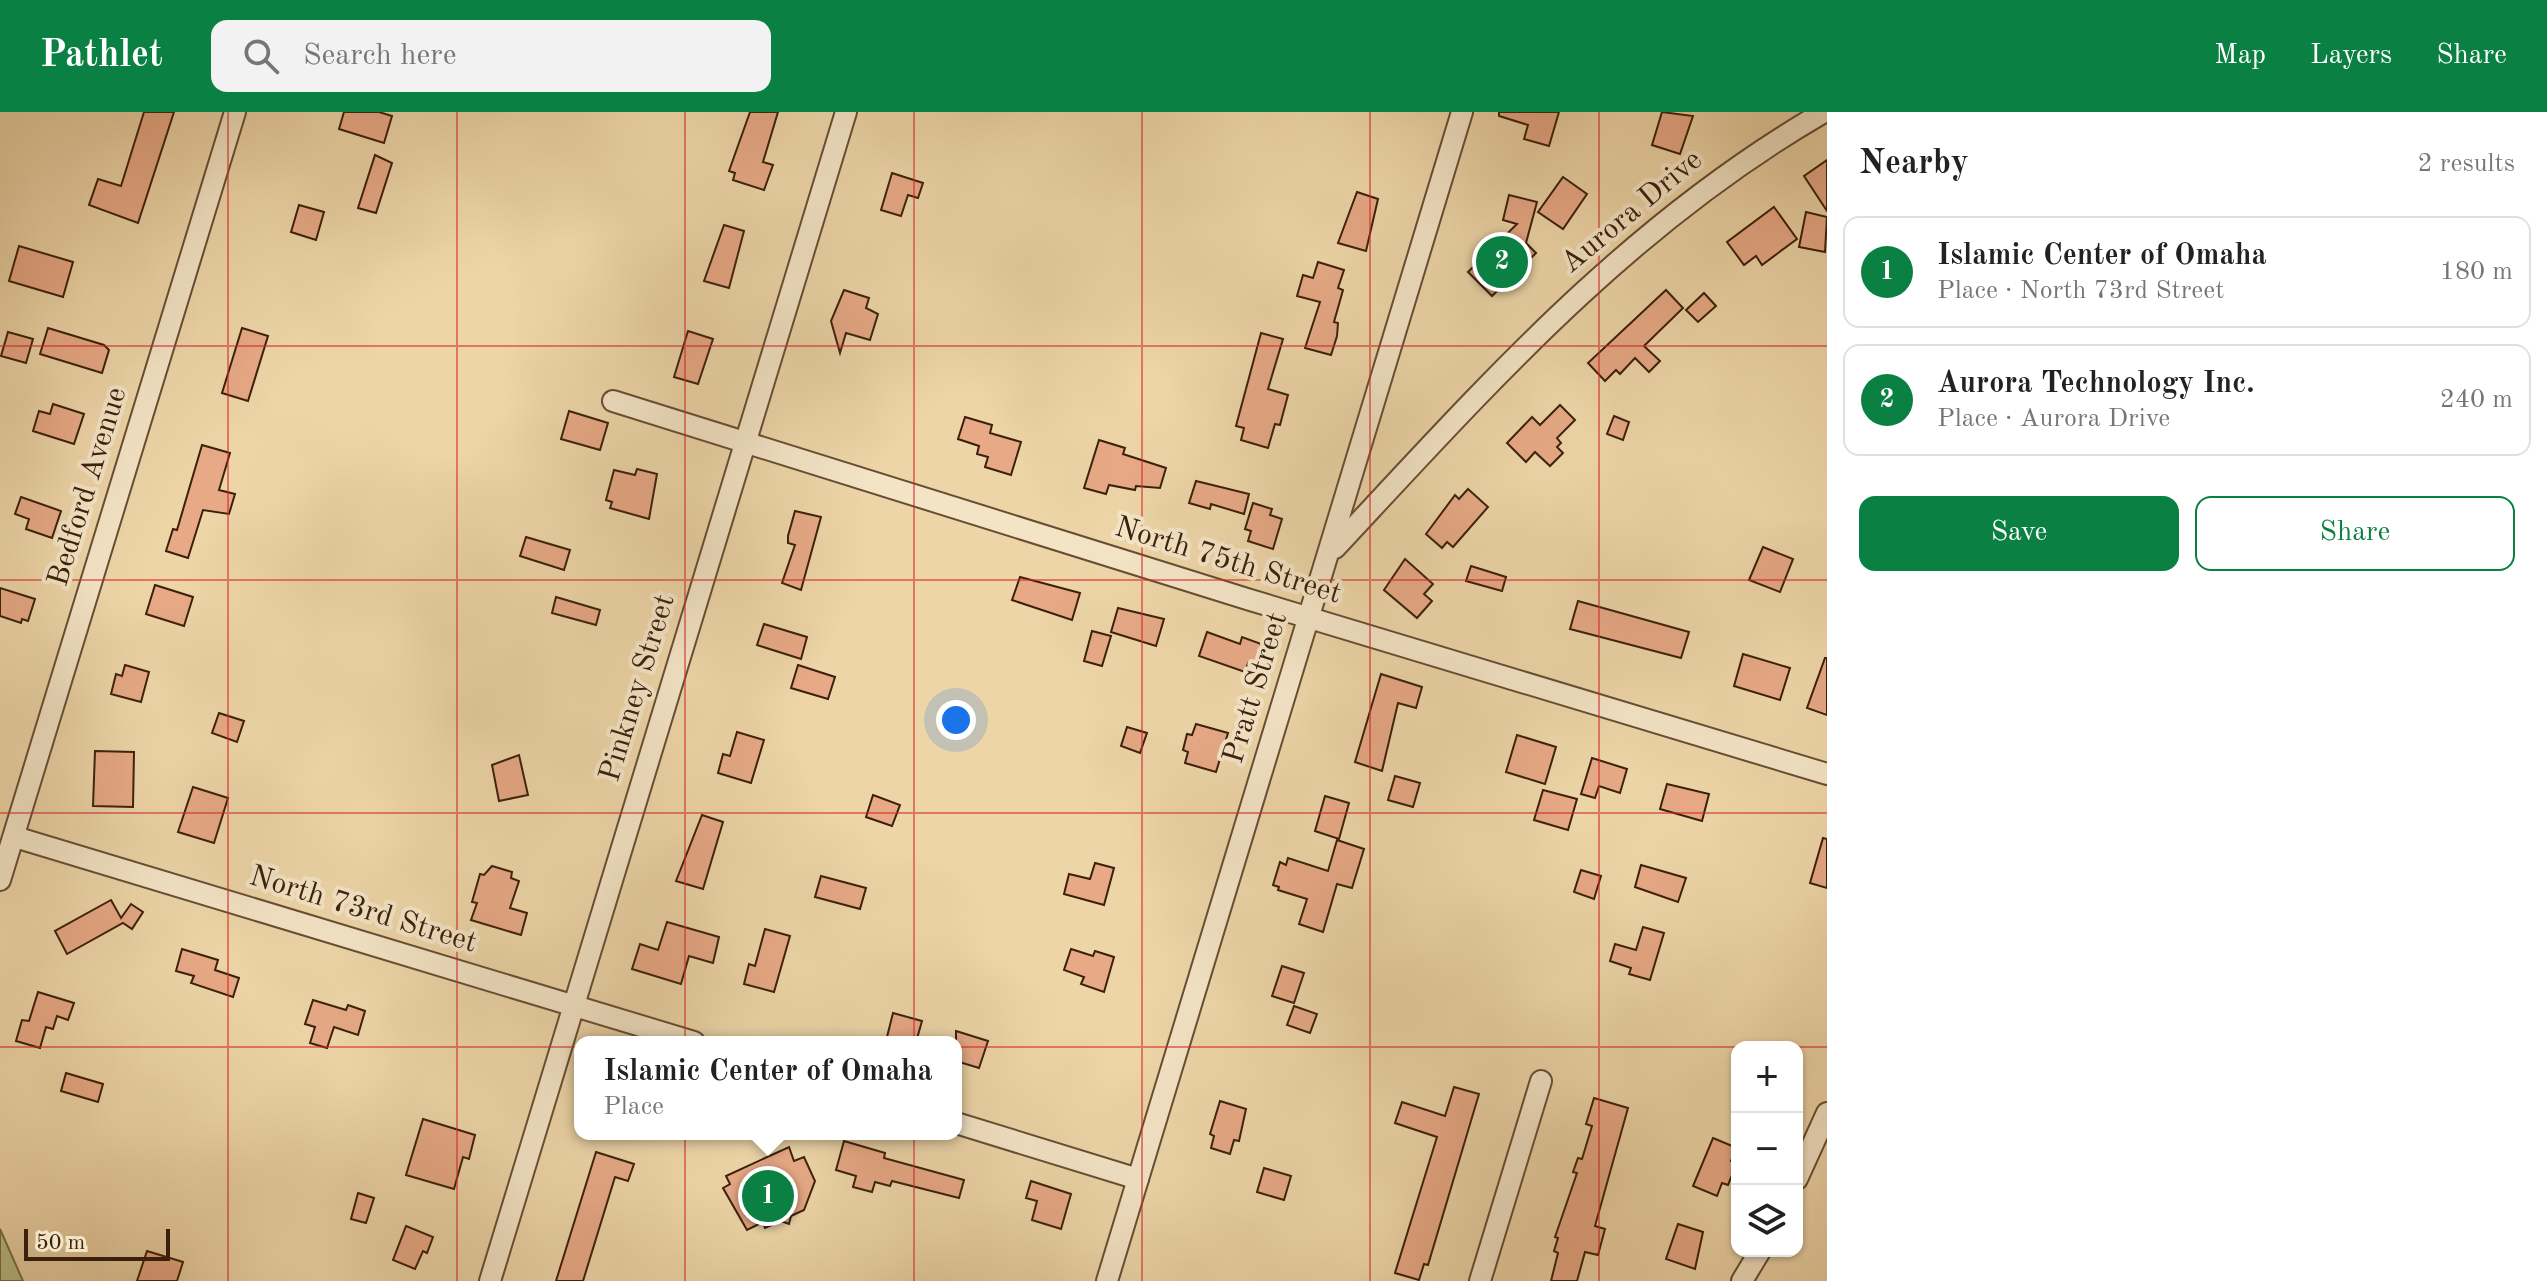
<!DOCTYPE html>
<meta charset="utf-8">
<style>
body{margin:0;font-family:"Old Standard TT",serif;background:#f2f2f2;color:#222}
.controls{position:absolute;right:24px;bottom:24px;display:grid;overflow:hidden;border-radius:16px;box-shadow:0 2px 6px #0004}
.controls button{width:72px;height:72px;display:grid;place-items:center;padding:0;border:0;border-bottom:2px solid #e0e0e0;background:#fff;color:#222;font:40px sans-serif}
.scale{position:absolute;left:24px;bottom:20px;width:146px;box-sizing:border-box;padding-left:8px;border:4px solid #3b200c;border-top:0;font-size:22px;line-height:28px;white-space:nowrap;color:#3b200c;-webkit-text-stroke:6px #f3e4c6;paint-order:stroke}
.you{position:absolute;left:956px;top:608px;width:28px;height:28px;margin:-20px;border:6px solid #fff;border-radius:50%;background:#1a73e8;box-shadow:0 0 0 12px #1a73e833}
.badge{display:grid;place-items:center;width:52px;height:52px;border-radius:50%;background:#0b8043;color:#fff;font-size:26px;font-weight:700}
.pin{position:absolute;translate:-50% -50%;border:4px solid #fff;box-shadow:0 2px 8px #0006}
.popup{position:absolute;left:574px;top:924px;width:388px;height:104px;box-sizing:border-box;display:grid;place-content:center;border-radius:16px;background:#fff;filter:drop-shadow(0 2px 6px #0005);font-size:26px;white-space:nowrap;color:#767676}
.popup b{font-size:30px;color:#222}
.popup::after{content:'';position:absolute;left:50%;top:100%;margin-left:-16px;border:16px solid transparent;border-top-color:#fff}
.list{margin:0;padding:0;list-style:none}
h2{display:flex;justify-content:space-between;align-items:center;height:104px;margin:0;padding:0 32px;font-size:34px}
h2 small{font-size:26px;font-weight:400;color:#767676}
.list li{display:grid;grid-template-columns:52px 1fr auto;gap:24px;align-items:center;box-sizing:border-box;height:112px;margin:0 16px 16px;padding:0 16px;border:2px solid #e0e0e0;border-radius:16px}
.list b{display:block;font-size:30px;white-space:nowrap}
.list p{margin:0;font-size:26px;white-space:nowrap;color:#767676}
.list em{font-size:26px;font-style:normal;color:#767676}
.actions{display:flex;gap:16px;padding:24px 32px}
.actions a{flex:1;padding:18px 0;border:2px solid #0b8043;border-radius:16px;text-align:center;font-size:28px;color:#0b8043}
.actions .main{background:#0b8043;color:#fff}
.icon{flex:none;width:44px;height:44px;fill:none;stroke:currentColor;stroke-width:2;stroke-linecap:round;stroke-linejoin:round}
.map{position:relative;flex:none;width:1827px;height:1169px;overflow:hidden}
header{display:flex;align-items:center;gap:48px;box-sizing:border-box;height:112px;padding:0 40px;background:#0b8043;color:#fff}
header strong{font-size:38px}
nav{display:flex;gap:44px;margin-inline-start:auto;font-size:28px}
.search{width:560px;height:72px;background:#f2f2f2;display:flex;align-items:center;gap:20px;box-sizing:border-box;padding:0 28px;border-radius:16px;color:#767676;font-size:30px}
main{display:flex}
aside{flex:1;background:#fff}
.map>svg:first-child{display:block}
</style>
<header>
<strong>Pathlet</strong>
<div class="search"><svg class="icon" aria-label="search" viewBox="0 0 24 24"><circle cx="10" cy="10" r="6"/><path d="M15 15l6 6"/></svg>Search here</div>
<nav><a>Map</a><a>Layers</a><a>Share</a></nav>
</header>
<main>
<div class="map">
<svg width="1827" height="1169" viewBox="0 0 1827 1169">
<rect width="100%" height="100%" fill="#edd5a8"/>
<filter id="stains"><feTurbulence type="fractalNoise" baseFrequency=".0025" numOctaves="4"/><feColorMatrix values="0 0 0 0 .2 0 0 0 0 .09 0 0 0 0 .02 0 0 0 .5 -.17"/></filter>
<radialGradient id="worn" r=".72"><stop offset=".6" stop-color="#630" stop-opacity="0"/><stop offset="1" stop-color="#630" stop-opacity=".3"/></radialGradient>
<polygon fill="#babd86" stroke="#7a6e49" stroke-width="2" points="0,1117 23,1169 0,1169"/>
<g fill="#e7a986" stroke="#3b200c" stroke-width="2">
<polygon points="144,0 174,0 138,111 89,93 98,67 121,74"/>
<polygon points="344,0 379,0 392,4 384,31 339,17"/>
<polygon points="750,0 778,0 763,50 773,53 764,78 733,68 735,61 729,59"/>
<polygon points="1499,0 1559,0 1549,34 1524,27 1528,13 1499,4"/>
<polygon points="1662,0 1693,4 1680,42 1652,33"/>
<polygon points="375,43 392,51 376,101 358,96"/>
<polygon points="1827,48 1827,99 1804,64"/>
<polygon points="892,61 923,71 918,86 908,83 901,104 881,98"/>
<polygon points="1563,65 1587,82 1563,117 1538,100"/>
<polygon points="1357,80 1378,87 1366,139 1338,131"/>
<polygon points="1509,83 1537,90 1526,131 1536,141 1492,184 1468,160 1517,112 1503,108"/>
<polygon points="299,93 324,100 316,128 291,120"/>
<polygon points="1774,95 1797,127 1762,153 1756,144 1744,153 1727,130"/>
<polygon points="1806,100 1827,105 1825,140 1799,135"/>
<polygon points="724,113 744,119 729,176 704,169"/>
<polygon points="19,134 73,150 63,185 9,169"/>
<polygon points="1318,150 1344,158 1338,176 1343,178 1334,210 1338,211 1337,224 1331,243 1305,236 1320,190 1297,184 1303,163 1313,166"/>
<polygon points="844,178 869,186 866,196 878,202 870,228 846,221 840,241 831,209"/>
<polygon points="1666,178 1683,196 1644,234 1660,249 1649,260 1635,246 1620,262 1616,258 1605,269 1588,251"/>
<polygon points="1704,181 1716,194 1698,210 1686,198"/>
<polygon points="48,216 104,233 109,238 102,261 40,242"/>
<polygon points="242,216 268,224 248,289 222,281"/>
<polygon points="688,219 713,227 698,272 674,265"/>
<polygon points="8,220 33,227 26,251 1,244"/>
<polygon points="1261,221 1283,227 1268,277 1288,283 1280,313 1275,312 1268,336 1241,328 1244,316 1236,314"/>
<polygon points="53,292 84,302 74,332 33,319 39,299 50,302"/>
<polygon points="1560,293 1575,308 1557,326 1561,331 1557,335 1563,341 1550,354 1535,340 1526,350 1507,331 1532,305 1540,313"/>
<polygon points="569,299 608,311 600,338 561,327"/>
<polygon points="1614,304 1629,310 1623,328 1607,322"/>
<polygon points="965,305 992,313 990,321 1021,330 1011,363 985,355 988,345 977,342 979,334 958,327"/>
<polygon points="1099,328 1125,336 1123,342 1166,356 1160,376 1136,374 1135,378 1109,373 1106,382 1084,376"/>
<polygon points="202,333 230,341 219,378 235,382 229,402 203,398 188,446 166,439 173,417 177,418"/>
<polygon points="637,357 657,362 649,407 610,396 612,390 606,388 614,358 635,363"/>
<polygon points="1196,369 1249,382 1244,402 1211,392 1210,397 1189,391"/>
<polygon points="1468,377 1488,395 1453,435 1447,430 1442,436 1426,422 1455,383 1459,387"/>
<polygon points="21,385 61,399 52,426 26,417 29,407 15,402"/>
<polygon points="1253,391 1272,397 1270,403 1282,407 1273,437 1248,429 1251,419 1245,417"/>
<polygon points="795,399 821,405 801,478 782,471 795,433 788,431 788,424"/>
<polygon points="526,425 570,438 564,458 520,444"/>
<polygon points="1763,435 1793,447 1780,480 1749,468"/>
<polygon points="1405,447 1433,472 1424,482 1432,489 1417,506 1384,478"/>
<polygon points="1471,454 1506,465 1502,479 1466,469"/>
<polygon points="1020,465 1080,481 1072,508 1012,488"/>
<polygon points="155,473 193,485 184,514 146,502"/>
<polygon points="0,476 35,487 28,509 22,507 21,511 0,504"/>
<polygon points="556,485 600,498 596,513 552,501"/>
<polygon points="1578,489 1689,520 1681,546 1570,517"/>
<polygon points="1118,496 1164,507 1156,534 1111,520"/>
<polygon points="764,512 807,525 801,547 757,533"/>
<polygon points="1092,519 1111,524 1102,554 1084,549"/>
<polygon points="1207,520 1240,532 1242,525 1264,533 1257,554 1248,551 1245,560 1199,544"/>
<polygon points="1743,542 1790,556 1780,588 1734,574"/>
<polygon points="1825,546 1827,546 1827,603 1807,596"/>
<polygon points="125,553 149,560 141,590 111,582 116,562 122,564"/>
<polygon points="798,553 835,565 828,587 791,576"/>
<polygon points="1381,562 1422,575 1416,596 1398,591 1382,659 1355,650"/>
<polygon points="219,601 244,609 237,630 212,621"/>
<polygon points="1196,612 1228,621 1216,660 1185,651 1188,640 1183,638 1187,622 1192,623"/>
<polygon points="1127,615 1147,621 1140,641 1121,634"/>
<polygon points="737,620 764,628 751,671 718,661 723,642 730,644"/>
<polygon points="1517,623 1556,635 1545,672 1506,660"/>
<polygon points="95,639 134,640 133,695 93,694"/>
<polygon points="519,643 528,683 499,689 492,653"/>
<polygon points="1592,646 1627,657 1620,681 1599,674 1595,686 1581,682"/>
<polygon points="1395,664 1420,671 1413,695 1388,688"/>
<polygon points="1667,672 1709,682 1702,709 1660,697"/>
<polygon points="193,675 228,686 214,731 178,720"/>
<polygon points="1543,678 1577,687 1568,718 1534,708"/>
<polygon points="873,683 900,693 892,714 866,705"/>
<polygon points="1325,684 1349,691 1339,727 1315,719"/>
<polygon points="702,703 723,710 703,777 676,769"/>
<polygon points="1823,726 1827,727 1827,776 1810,771"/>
<polygon points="1337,728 1364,737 1352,776 1337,772 1323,820 1299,812 1307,787 1278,778 1279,775 1273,773 1280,750 1286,753 1288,746 1328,759"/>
<polygon points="1095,751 1114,756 1104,793 1064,782 1069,762 1090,767"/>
<polygon points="1641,753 1686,766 1678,790 1635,775"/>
<polygon points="492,754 512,760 511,766 519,769 510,796 527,801 521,823 471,808 477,791 472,790 480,762 484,763"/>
<polygon points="1581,758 1601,764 1594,787 1574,780"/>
<polygon points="821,764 866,776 860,797 815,785"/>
<polygon points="111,788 121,806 131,792 143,800 132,817 123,811 67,842 55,819"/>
<polygon points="667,810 719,825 713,851 689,844 681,872 632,857 640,832 658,838"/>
<polygon points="1643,815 1664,821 1650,868 1629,862 1631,856 1610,849 1615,832 1636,838"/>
<polygon points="765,817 790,824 774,880 744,872 749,852 755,854"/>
<polygon points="182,837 218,848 215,858 239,866 233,885 191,871 194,864 176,859"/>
<polygon points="1071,837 1093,844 1095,839 1114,845 1104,880 1081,872 1084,865 1064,858"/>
<polygon points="1282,854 1304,861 1294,891 1272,884"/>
<polygon points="38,880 74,891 68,908 57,904 53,917 46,915 40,936 16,929 22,908 29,909"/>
<polygon points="313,888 346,898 348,893 365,899 358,923 334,915 327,936 310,931 315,915 305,912"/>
<polygon points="1294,894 1317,902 1310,921 1287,913"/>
<polygon points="893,901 922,909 916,930 887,925"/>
<polygon points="956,919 988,929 979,956 956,949"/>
<polygon points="66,961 103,972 98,990 61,979"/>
<polygon points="1454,975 1479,982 1428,1153 1424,1152 1419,1168 1395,1161 1437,1025 1395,1011 1402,990 1445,1004"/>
<polygon points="1594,986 1628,996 1595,1114 1605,1117 1598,1143 1585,1140 1577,1169 1551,1169 1558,1141 1554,1139 1558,1126 1555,1125 1577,1061 1573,1060 1578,1046 1582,1047 1592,1014 1586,1012"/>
<polygon points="1220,989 1246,997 1239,1029 1234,1028 1230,1042 1211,1036 1214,1024 1210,1022"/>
<polygon points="423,1007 475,1023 469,1047 463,1045 454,1077 406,1063"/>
<polygon points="1713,1026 1737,1036 1731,1049 1737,1051 1728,1073 1722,1071 1717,1084 1693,1074"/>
<polygon points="844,1029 885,1041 884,1046 964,1068 959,1086 892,1069 890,1074 875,1070 872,1080 853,1075 856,1064 836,1058"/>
<polygon points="789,1035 794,1049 804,1045 815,1069 804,1098 791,1104 789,1112 781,1109 765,1116 763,1110 747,1118 723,1076 730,1072 726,1064"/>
<polygon points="596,1040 634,1052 628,1069 615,1065 583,1169 556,1169"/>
<polygon points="1264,1056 1291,1064 1284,1088 1257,1080"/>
<polygon points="1031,1069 1071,1082 1061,1117 1032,1108 1037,1089 1026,1086"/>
<polygon points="358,1081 374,1086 366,1111 351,1107"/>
<polygon points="1678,1112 1703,1120 1695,1157 1666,1147"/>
<polygon points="406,1114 433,1125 427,1141 423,1139 415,1157 393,1148"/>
<polygon points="147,1139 183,1150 177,1169 137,1169"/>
</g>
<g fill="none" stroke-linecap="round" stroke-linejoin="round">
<g stroke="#684d33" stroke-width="24">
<g id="minor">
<polyline points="613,289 1247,487 1827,662"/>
<path d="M1335,436C1487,273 1628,113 1824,0"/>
<polyline points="15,725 694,930"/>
<polyline points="0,768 235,0"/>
<polyline points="956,1011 1138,1067"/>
<polyline points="1797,1067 1827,1001"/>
<polyline points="490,1169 846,0"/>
<polyline points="1107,1169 1462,0"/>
<polyline points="1480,1169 1541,969"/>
<polyline points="1742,1169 1760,1139"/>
</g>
</g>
<use href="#minor" stroke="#f3e4c6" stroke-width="20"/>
</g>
<path fill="none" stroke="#d62828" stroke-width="2" stroke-opacity="0.55" d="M228,0V1169M457,0V1169M685,0V1169M914,0V1169M1142,0V1169M1370,0V1169M1599,0V1169M0,234H1827M0,468H1827M0,701H1827M0,935H1737M1797,935H1827"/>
<g text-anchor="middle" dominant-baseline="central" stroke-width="8" stroke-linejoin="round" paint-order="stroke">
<g font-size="30" fill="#3b200c" stroke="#f3e4c6">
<text transform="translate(1632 100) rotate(-40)">Aurora Drive</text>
<text transform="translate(88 375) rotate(-73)">Bedford Avenue</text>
<text transform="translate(1228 449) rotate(17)">North 75th Street</text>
<text transform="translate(638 576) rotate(-73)">Pinkney Street</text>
<text transform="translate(1256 576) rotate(-73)">Pratt Street</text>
<text transform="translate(363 798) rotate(17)">North 73rd Street</text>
</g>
</g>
<rect width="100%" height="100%" filter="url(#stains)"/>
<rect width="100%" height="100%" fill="url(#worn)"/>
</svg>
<div class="controls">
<button>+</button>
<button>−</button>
<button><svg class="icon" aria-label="layers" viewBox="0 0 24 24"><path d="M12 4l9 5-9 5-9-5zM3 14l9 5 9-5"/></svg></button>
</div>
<div class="scale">50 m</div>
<div class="you"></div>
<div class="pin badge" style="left:768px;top:1084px">1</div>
<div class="popup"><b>Islamic Center of Omaha</b>Place</div>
<div class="pin badge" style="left:1502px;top:150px">2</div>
</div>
<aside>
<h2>Nearby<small>2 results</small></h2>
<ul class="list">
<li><span class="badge">1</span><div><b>Islamic Center of Omaha</b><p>Place · North 73rd Street</p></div><em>180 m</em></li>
<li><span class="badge">2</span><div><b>Aurora Technology Inc.</b><p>Place · Aurora Drive</p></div><em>240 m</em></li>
</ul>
<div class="actions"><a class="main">Save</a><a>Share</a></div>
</aside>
</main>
